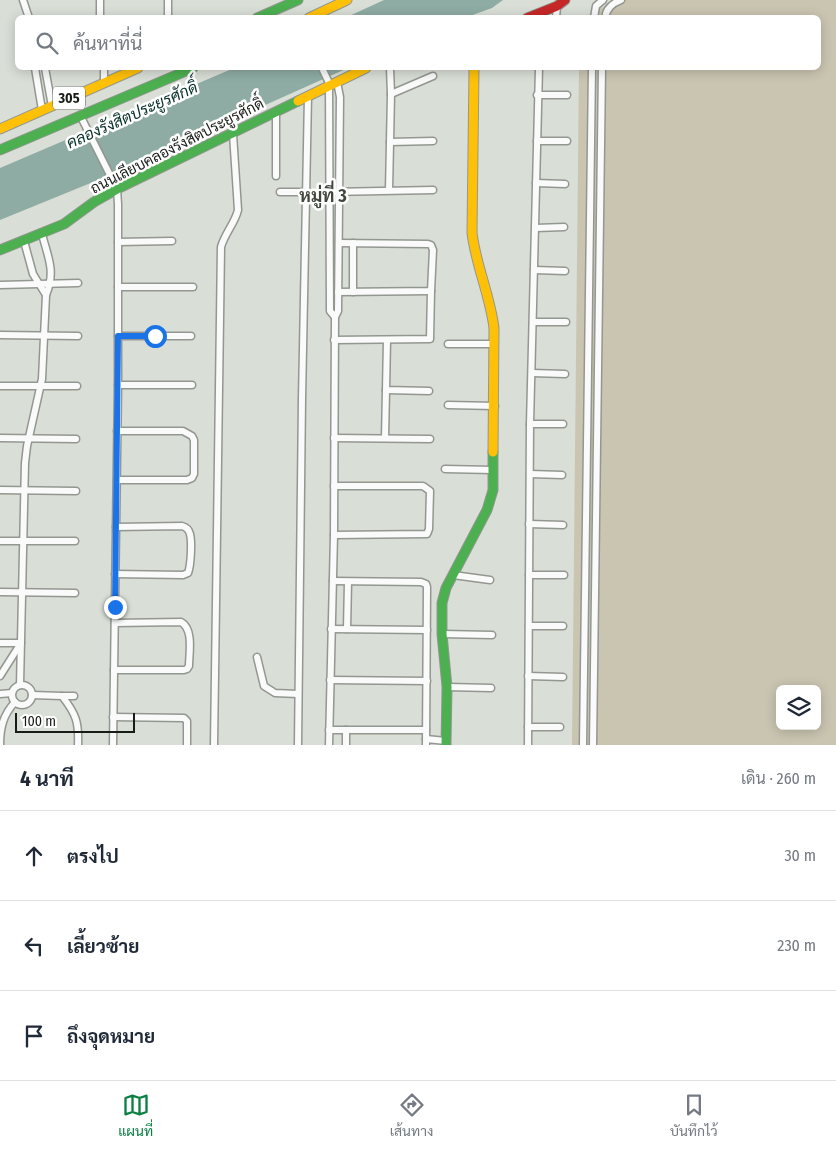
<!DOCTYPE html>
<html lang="th">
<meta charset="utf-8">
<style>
body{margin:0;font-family:"Fira Sans Condensed",Sarabun,sans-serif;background:#f2f2f3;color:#1f2937}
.controls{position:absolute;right:15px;bottom:15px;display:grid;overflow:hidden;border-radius:8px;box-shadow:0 2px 12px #0003}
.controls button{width:45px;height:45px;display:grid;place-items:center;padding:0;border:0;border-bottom:1px solid #e0e1e3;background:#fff;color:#1f2937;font:25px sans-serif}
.scale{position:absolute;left:15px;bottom:12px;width:120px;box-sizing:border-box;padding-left:5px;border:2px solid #181c17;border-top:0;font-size:14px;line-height:18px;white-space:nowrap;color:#181c17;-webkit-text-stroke:4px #fff;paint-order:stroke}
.stop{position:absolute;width:15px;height:15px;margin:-11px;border:4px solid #1a73e8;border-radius:50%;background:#fff}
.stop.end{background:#1a73e8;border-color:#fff;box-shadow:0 1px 5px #0008}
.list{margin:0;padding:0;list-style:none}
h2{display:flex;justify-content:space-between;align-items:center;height:65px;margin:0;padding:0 20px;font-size:21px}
h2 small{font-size:16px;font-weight:400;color:#747a83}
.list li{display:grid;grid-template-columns:32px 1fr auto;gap:15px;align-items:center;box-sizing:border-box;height:90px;padding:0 20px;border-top:1px solid #e0e1e3}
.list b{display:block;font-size:19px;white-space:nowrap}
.list em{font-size:16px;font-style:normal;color:#747a83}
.icon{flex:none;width:28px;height:28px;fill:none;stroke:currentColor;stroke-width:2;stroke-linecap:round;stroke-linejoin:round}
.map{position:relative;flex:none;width:836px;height:745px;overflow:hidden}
.search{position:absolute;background:#fff;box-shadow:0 2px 12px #0003;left:15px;right:15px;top:15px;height:55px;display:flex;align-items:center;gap:12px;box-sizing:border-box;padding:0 18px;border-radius:8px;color:#747a83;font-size:19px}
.sheet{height:335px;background:#fff}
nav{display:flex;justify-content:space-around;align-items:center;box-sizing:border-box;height:70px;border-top:1px solid #e0e1e3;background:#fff;font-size:14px;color:#747a83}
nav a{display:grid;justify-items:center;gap:2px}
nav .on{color:#0b8043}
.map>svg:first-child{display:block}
</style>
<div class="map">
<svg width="836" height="745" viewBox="0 0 836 745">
<rect width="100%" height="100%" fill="#d9ded6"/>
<path fill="#cac5b1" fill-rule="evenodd" d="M616,0H836V745H572L579,68H818V18L585,17ZM780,689H817V726H780Z"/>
<g fill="#8eaca4">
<polygon points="384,0 503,0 492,8 467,17 347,17"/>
<polygon points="234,68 348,68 98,180 0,220 0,168"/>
</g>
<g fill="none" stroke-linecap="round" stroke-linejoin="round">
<g stroke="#939791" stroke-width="9">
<g id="street">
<polyline points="23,0 29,18"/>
<polyline points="100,0 100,18"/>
<polyline points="168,0 168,18"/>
<polyline points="556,18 557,6"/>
<polyline points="594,18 596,6 603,0"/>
<path d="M605,18C606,9 613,3 621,0"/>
<polyline points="35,68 42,110"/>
<polyline points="45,68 52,106"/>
<polyline points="104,68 104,81"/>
<polyline points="322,68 330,85"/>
<polyline points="390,68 391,94"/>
<polyline points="329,86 330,311 335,317"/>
<polyline points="537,95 567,95"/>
<polyline points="80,115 117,189 118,204 118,385 113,745"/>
<polyline points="537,141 567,141"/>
<polyline points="390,142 433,141"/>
<polyline points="276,176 276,112"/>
<polyline points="536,183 565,184"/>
<polyline points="389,190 391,94 433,76"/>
<polyline points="280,192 306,192"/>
<polyline points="330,192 433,190"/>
<polyline points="536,228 564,227"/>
<polyline points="24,241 33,274 46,295"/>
<polyline points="118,242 172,241"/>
<polyline points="353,243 353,292"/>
<polyline points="534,270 565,271"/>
<polyline points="0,285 78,283"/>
<polyline points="118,287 193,287"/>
<polyline points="338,292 431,291 433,250 431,245 428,244 339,243"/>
<polyline points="533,322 566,322"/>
<polyline points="0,335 78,336"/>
<polyline points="118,336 191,336"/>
<polyline points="334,340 430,339 431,291"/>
<polyline points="387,340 386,390 429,391"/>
<polyline points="448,344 494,344"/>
<polyline points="532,373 565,374"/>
<polyline points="118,385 192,385"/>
<polyline points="0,386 77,386"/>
<polyline points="448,405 495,406"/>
<polyline points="530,424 563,424"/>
<polyline points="0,438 76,439"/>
<polyline points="334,438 430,439"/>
<polyline points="385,438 386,390"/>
<polyline points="445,469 493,470"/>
<polyline points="530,474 562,475"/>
<polyline points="117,480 187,480 192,478 194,474 194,440 192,436 183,431 117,431"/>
<polyline points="0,490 76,491"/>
<polyline points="529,524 563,525"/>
<polyline points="334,535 427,534 429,529 430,491 423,486 334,486"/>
<polyline points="0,541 75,541"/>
<path d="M115,574L183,575L188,573C191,565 192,542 190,534C189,530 186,527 182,526L116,527"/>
<polyline points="453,575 490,580"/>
<polyline points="529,575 564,575"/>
<polyline points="333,581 421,582 426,584 427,587 426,745"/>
<polyline points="0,592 75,593"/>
<polyline points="529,626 563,626"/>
<polyline points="331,629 427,630"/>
<polyline points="347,629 348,582"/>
<polyline points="442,634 492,635"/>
<polyline points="0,643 21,643 0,676"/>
<polyline points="257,657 264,686 275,693 298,694"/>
<path d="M114,670H184L187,669L189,666C189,654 194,629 181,622L115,623"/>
<polyline points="528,676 563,677"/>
<polyline points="330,680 427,681"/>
<path d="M20,685L25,463L27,446L42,379L46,295C56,271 48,258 42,234"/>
<circle cx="22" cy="695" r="10"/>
<polyline points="447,687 491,688"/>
<polyline points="0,694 12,693"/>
<path d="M32,695L62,696C76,714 79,722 78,745"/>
<polyline points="62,696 74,696"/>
<polyline points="113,717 184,718 187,721 187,745"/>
<polyline points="528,727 560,727"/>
<polyline points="329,730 426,730"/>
<polyline points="426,739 446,741"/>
<path d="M0,745C0,728 3,715 15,702"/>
<path d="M214,745L221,247C225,233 235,223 238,210L233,134"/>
<polyline points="298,745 302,399 308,96"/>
<polyline points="329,745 334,535 335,317 338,311 340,97 337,82"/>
<polyline points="346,745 346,730"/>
<polyline points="528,745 530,424 539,68"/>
<polyline points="583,745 592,68"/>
<polyline points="593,745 602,68"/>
</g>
</g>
<g stroke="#939791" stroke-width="11">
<g id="fast">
<polyline points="257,18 298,0"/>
<polyline points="0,150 193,68"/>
<polyline points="0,250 64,224 94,202 117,189 298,101"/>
<polyline points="446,745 447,687 442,634 442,603 446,588 487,510 493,490 493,452"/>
</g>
</g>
<g stroke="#939791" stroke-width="11">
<g id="slow">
<polyline points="309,18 347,0"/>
<path d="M474,68L472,233C476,266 490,295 494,328L493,452"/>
<polyline points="298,101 366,68"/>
<polyline points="0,129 138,68"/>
</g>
</g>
<g stroke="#939791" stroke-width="11">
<polyline id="jam" points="527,18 557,6 565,0"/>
</g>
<use href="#street" stroke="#f9faf9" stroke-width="6"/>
<use href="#fast" stroke="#4caf50" stroke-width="9"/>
<use href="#slow" stroke="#ffc107" stroke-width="9"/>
<use href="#jam" stroke="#c62828" stroke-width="9"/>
</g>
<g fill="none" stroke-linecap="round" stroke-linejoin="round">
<polyline stroke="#1a73e8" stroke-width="6" points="115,607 118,336 155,336"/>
</g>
<g text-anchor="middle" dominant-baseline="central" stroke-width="5" stroke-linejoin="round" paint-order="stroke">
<rect fill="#fff" stroke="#5d605d" stroke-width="1" x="53" y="86.5" width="32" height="23" rx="4"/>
<g font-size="14" font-weight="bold" fill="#181c17">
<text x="69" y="98">305</text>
</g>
<g font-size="15" fill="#181c17" stroke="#fff">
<text transform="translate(177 146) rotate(-27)">ถนนเลียบคลองรังสิตประยูรศักดิ์</text>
</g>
<g font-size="16" font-style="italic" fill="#08312b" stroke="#fff">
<text transform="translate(132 115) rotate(-24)">คลองรังสิตประยูรศักดิ์</text>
</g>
<g font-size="18" font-weight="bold" fill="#3f463b" stroke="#fff">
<text x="323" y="196">หมู่ที่ 3</text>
</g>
</g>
</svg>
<div class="controls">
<button><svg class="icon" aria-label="layers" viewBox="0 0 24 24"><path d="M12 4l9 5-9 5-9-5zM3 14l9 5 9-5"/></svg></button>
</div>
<div class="scale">100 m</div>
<div class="stop" style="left:155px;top:336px"></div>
<div class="stop end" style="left:115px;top:607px"></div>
<div class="search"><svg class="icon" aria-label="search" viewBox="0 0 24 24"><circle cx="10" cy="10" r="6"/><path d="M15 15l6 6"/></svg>ค้นหาที่นี่</div>
</div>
<section class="sheet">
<h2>4 นาที<small>เดิน · 260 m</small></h2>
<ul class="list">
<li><svg class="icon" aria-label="ahead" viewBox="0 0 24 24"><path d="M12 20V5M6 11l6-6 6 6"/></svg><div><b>ตรงไป</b></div><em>30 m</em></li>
<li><svg class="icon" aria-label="left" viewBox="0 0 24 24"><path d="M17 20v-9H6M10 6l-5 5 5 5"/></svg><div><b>เลี้ยวซ้าย</b></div><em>230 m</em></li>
<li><svg class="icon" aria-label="arrive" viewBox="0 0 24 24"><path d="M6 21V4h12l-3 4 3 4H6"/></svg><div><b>ถึงจุดหมาย</b></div></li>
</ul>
</section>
<nav>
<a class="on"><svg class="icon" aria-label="map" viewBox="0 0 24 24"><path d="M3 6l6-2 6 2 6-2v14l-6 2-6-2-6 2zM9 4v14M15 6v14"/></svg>แผนที่</a>
<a><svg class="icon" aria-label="directions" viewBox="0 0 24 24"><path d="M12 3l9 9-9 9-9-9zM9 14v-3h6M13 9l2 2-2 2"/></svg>เส้นทาง</a>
<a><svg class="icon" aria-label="saved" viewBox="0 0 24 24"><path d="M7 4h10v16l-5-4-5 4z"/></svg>บันทึกไว้</a>
</nav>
